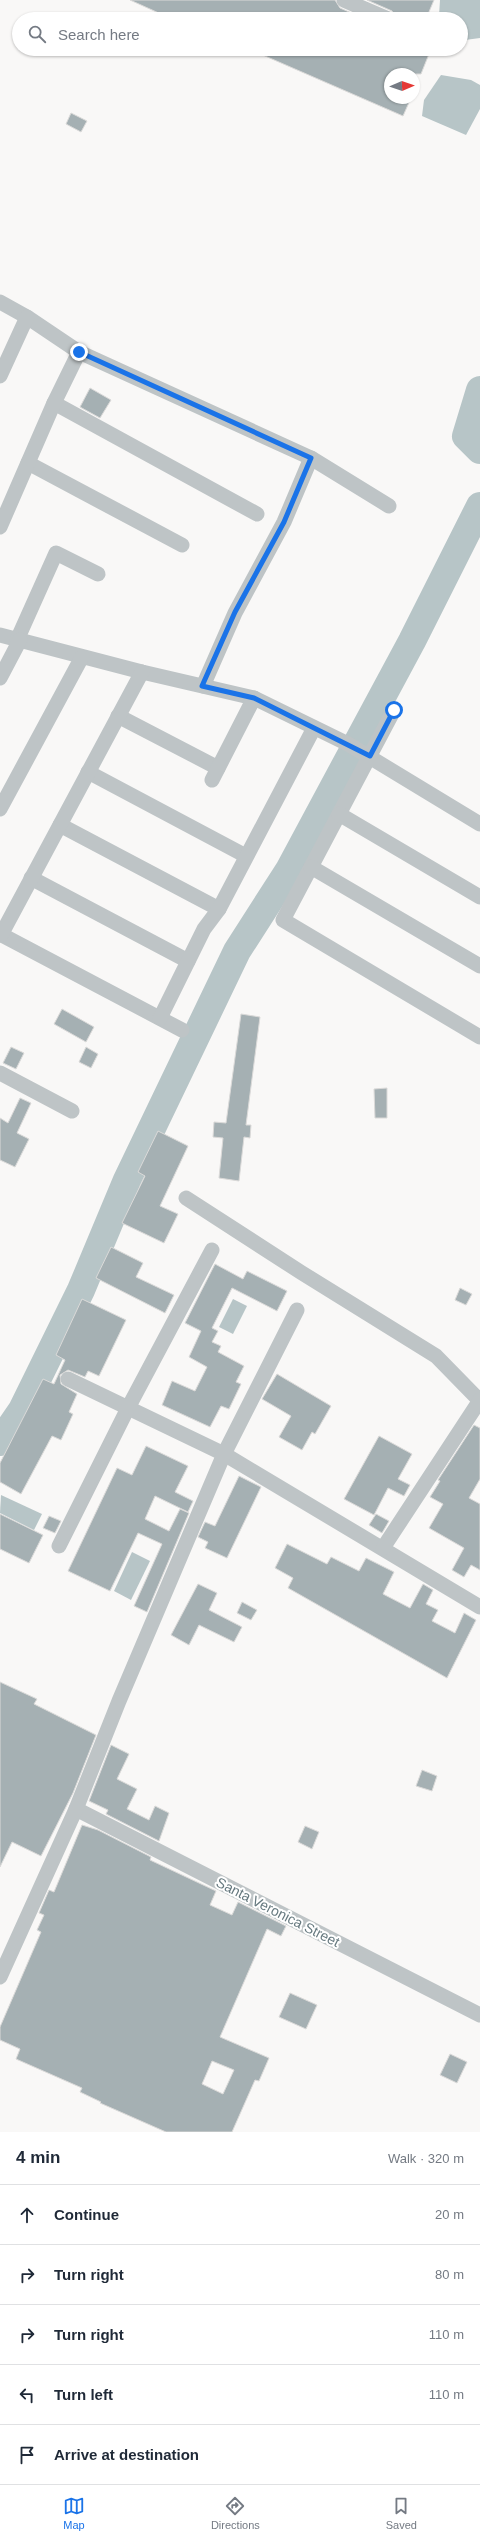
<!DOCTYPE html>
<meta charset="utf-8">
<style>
body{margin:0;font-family:Helvetica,sans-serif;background:#f2f2f3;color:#1f2937}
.compass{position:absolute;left:384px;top:68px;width:36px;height:36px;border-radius:50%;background:#fff;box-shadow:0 1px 3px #0004;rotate:88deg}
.stop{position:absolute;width:12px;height:12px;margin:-9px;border:3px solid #1a73e8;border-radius:50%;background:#fff}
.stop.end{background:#1a73e8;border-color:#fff;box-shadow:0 1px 4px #0008}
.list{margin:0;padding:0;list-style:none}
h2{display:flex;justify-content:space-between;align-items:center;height:52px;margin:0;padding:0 16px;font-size:17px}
h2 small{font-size:13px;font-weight:400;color:#747a83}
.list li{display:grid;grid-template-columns:26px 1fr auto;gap:12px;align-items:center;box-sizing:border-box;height:60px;padding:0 16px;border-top:1px solid #e0e1e3}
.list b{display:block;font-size:15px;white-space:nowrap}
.list em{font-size:13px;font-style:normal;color:#747a83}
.icon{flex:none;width:22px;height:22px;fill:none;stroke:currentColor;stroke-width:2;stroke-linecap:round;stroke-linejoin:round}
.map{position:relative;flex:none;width:480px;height:2132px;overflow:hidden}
.search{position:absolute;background:#fff;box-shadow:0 1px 3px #0004;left:12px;right:12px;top:12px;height:44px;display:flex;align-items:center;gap:10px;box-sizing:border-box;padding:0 14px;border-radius:22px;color:#747a83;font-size:15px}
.sheet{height:352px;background:#fff}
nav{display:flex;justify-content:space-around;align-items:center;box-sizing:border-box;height:56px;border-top:1px solid #e0e1e3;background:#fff;font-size:11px;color:#747a83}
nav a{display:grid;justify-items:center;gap:2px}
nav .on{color:#1a73e8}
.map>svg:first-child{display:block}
</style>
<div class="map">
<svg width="480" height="2132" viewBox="0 0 480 2132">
<rect width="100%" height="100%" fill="#f9f8f7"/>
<g fill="#b7c5c7">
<polygon points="440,0 480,0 480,38 465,40 461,38 461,19 442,19 439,16"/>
<polygon points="441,75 471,80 480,85 480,109 466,135 422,116 424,100"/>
<polygon points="233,1299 247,1306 233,1334 219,1327"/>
<polygon points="1,1495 42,1514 34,1530 0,1513"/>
<polygon points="132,1552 150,1561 131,1600 114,1591"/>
</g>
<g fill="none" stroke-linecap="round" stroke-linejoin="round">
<g stroke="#b7c5c7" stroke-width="28">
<polyline points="480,390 466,436 480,450"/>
<polyline points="0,1442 22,1410 81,1290 127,1180 237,951 289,870 412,641 480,506"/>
</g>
</g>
<g fill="#a5b0b3" stroke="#dbdad9" fill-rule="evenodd">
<polygon points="130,0 335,0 340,8 365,19 172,19"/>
<polygon points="367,0 434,0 426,19 397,19 392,11"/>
<polygon points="249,49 431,49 421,74 390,74 390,98 411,98 403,116"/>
<polygon points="71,113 87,121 81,132 66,124"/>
<polygon points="90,388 111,400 100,418 80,407"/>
<polygon points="62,1009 94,1027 86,1042 54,1024"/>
<polygon points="241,1014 260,1017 246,1125 251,1125 250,1138 244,1137 239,1181 219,1178 223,1138 213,1137 214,1122 226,1123"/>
<polygon points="11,1047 24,1053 16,1069 3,1063"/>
<polygon points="86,1047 98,1054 91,1068 79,1062"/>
<polygon points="387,1088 387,1118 375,1118 374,1089"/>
<polygon points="20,1098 31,1103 17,1133 29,1139 15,1167 0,1160 0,1118 8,1123"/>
<polygon points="158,1131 188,1146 160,1206 178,1214 164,1243 122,1223 145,1176 138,1172"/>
<polygon points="111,1247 143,1263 136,1277 174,1295 165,1313 96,1278"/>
<polygon points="215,1264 243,1279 247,1271 287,1291 277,1311 232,1288 212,1328 218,1331 212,1342 221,1346 218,1352 244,1366 236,1382 241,1384 229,1409 221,1406 210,1427 162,1405 172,1381 195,1391 207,1367 189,1357 201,1331 185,1323"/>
<polygon points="460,1288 472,1294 466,1305 455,1300"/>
<polygon points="82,1299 126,1320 99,1376 88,1371 85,1377 68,1370 60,1375 61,1384 77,1394 69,1412 73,1414 61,1440 52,1436 21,1494 0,1482 0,1463 43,1379 54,1384 65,1360 56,1355"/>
<polygon points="277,1374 331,1406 315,1434 312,1432 302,1450 279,1437 291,1416 262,1399"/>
<polygon points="474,1425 480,1428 480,1479 469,1498 480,1504 480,1570 471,1565 464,1577 452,1570 464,1548 429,1528 443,1504 430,1497 440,1481 438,1480"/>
<polygon points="379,1436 412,1454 398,1479 410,1485 404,1496 388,1488 374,1515 344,1499"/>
<polygon points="146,1446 188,1466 175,1492 193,1501 188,1512 155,1496 145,1519 169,1531 180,1509 189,1513 147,1612 134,1606 162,1544 138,1533 110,1591 68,1571 117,1468 132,1475"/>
<polygon points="239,1476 261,1487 227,1558 205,1548 208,1542 198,1537 205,1522 215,1526"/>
<polygon points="0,1514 43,1535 29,1563 0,1549"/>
<polygon points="376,1514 389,1521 382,1533 369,1525"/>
<polygon points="49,1516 61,1521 55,1533 43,1528"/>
<polygon points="287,1544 327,1564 331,1557 359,1571 366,1558 394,1572 383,1594 410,1608 423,1584 433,1590 426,1604 438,1610 432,1621 455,1633 464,1613 476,1620 447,1678 288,1588 293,1578 275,1568"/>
<polygon points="198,1584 217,1593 209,1610 242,1627 234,1642 199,1625 189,1645 171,1635"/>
<polygon points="242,1602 257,1610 251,1620 237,1613"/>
<polygon points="0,1682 37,1699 34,1704 96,1735 73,1793 41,1856 12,1842 0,1867"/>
<polygon points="111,1745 129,1754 117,1779 137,1789 127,1809 149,1820 155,1806 169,1813 159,1841 106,1814 108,1810 89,1801"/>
<polygon points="422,1770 437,1776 432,1791 416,1786"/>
<path d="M82,1825L98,1830L151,1857L150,1860L216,1891L210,1905L232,1915L238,1902L286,1926L281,1936L267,1929L220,2037L269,2058L259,2081L255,2080L232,2132H166L100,2103L101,2102L80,2092L82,2088L16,2059L20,2049L0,2040V2027L41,1932L37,1930L44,1915L39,1913L49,1890L54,1892ZM212,2061L234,2070L223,2094L202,2084Z"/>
<polygon points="305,1826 319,1832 312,1849 298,1842"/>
<polygon points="290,1993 317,2005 306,2029 279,2017"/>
<polygon points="450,2054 467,2062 457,2083 440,2075"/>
</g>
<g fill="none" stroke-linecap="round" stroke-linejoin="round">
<g stroke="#bec4c6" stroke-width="15">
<polyline points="344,0 388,19"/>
<polyline points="0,302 27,317 79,352 311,458 389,506"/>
<polyline points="0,376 27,317"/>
<polyline points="54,403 257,514"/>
<polyline points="28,463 182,545"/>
<polyline points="0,527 54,403 79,352"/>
<polyline points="0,635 142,672 254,698 348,744 480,824"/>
<polyline points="17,640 56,553 98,574"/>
<polyline points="0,678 20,640"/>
<polyline points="203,686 235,613 284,522 311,458"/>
<polyline points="394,710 283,920 480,1037"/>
<polyline points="118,716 218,768"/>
<polyline points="88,772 246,856"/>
<polyline points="212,780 254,698"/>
<polyline points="0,809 82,657"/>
<polyline points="339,814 480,897"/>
<polyline points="60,825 219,909"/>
<polyline points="311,867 480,966"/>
<polyline points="31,878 188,961"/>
<polyline points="0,934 182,1030"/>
<polyline points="1,935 142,672"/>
<polyline points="160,1018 204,929 219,909 314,728"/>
<polyline points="0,1073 72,1111"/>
<polyline points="186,1198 302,1273 436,1356 480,1401"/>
<polyline points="68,1379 224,1454 480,1607"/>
<polyline points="59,1546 128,1408 212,1250"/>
<polyline points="383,1548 480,1400"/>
<polyline points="76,1809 480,2015"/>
<polyline points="0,1977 76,1809 119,1701 224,1454 297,1310"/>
</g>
</g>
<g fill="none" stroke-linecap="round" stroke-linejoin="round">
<polyline stroke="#1a73e8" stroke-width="5" points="79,352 311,458 284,522 235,612 202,686 254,698 370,756 394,710"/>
</g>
<g text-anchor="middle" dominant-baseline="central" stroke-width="4" stroke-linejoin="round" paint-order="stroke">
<g font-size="14" fill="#66797f" stroke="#fff">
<text transform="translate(278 1912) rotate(27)">Santa Veronica Street</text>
</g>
</g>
</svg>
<svg class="compass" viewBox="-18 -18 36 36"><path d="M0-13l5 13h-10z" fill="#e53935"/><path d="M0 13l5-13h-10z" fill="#747a83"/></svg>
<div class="stop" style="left:394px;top:710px"></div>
<div class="stop end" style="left:79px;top:352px"></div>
<div class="search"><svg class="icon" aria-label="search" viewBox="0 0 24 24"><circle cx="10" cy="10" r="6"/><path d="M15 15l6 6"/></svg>Search here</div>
</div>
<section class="sheet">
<h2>4 min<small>Walk · 320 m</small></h2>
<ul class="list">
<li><svg class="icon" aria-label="ahead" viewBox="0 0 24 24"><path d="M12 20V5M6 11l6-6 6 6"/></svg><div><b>Continue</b></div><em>20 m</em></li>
<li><svg class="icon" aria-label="right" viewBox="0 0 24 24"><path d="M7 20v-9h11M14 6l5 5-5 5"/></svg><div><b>Turn right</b></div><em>80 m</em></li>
<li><svg class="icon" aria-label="right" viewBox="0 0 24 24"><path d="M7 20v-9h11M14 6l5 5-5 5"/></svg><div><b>Turn right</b></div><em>110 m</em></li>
<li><svg class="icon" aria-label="left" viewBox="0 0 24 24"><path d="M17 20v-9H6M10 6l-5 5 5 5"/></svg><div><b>Turn left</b></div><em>110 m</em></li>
<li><svg class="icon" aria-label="arrive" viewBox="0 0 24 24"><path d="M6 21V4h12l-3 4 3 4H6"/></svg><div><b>Arrive at destination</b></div></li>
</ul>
</section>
<nav>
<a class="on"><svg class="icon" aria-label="map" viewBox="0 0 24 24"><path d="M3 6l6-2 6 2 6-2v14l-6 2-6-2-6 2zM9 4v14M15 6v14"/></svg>Map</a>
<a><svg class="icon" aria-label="directions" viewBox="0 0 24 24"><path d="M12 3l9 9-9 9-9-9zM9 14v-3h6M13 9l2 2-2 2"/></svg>Directions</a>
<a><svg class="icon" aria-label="saved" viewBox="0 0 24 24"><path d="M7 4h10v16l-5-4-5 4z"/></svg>Saved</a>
</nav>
